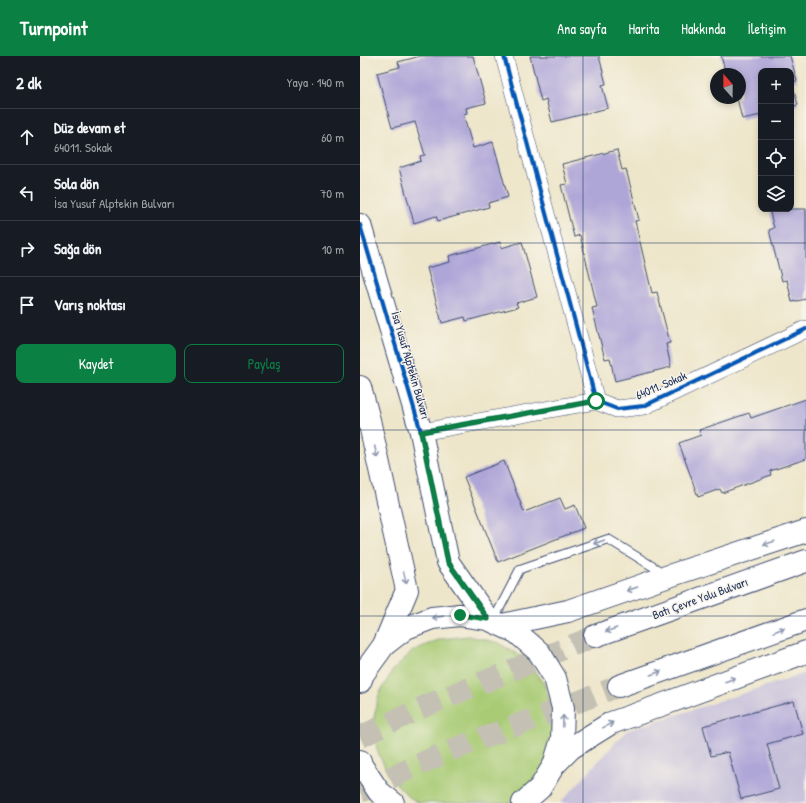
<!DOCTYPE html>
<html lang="tr">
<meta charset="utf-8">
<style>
body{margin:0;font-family:"Patrick Hand",sans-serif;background:#20242c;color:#f1f3f6}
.controls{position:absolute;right:12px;top:12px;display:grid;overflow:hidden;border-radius:8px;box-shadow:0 2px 6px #0003}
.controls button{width:36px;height:36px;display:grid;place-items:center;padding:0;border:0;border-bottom:1px solid #363941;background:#171b24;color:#f1f3f6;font:20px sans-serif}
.compass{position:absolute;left:350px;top:12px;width:36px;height:36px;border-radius:50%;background:#171b24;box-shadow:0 2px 6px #0003;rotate:339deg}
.stop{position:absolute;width:12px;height:12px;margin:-9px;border:3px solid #0b8043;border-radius:50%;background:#fff}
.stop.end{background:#0b8043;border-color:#fff;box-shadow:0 1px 4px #0008}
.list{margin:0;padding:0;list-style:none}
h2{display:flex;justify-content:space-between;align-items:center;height:52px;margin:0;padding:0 16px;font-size:17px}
h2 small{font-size:13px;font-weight:400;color:#9ea1a6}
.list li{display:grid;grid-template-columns:26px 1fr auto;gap:12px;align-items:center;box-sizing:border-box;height:56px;padding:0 16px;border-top:1px solid #363941}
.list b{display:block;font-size:15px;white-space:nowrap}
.list p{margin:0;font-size:13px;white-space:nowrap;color:#9ea1a6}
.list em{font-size:13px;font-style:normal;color:#9ea1a6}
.actions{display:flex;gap:8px;padding:12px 16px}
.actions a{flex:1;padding:9px 0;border:1px solid #0b8043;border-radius:8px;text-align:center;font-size:14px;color:#0b8043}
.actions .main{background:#0b8043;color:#fff}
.icon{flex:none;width:22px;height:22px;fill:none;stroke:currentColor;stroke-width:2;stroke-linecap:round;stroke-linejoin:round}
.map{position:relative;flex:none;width:446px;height:747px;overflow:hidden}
header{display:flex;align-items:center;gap:24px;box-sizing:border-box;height:56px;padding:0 20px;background:#0b8043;color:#fff}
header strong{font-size:19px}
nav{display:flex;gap:22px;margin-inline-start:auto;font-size:14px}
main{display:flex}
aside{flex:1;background:#171b24}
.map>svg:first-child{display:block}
</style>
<header>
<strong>Turnpoint</strong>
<nav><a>Ana sayfa</a><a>Harita</a><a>Hakkında</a><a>İletişim</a></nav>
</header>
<main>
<aside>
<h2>2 dk<small>Yaya · 140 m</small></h2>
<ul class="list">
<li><svg class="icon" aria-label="ahead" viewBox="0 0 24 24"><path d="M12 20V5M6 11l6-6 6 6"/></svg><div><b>Düz devam et</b><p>64011. Sokak</p></div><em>60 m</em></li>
<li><svg class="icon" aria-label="left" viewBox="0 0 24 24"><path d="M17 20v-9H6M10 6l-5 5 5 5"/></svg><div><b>Sola dön</b><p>İsa Yusuf Alptekin Bulvarı</p></div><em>70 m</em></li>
<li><svg class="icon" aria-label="right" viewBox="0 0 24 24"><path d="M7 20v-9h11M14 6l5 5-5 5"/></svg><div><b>Sağa dön</b></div><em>10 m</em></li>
<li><svg class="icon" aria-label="arrive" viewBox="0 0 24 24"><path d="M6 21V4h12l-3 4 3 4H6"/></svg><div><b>Varış noktası</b></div></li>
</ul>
<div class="actions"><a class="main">Kaydet</a><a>Paylaş</a></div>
</aside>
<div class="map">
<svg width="446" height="747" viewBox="0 0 446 747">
<rect width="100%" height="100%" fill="#f7f3e8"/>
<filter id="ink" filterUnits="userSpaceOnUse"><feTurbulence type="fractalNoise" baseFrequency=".025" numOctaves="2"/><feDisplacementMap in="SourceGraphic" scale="8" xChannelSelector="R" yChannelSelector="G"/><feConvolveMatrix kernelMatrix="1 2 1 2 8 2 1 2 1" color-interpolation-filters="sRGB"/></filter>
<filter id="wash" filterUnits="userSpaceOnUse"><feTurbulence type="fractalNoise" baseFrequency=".012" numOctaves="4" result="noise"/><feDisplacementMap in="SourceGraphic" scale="16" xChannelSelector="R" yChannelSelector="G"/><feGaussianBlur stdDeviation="0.9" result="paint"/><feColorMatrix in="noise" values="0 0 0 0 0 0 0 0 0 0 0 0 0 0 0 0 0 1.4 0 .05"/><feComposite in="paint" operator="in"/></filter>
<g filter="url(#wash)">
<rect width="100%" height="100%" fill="#eee6ca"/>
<polygon fill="#c6c0da" points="446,617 446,747 200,747 266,675"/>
<polygon fill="#a9cb74" stroke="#627d69" points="109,580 139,587 165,603 184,628 194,657 193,689 181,717 160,740 148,747 59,747 49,741 29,720 17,694 13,666 19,638 33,614 54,594 81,583"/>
<g id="blocks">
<g fill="#afa6d8">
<polygon points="61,0 113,0 126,47 106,52 107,57 103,58 113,92 133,86 148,141 128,147 129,151 78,165 76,160 54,167 39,112 61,105 60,100 65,99 55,66 32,72 17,17 40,11 38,6"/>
<polygon points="170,0 239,0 246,28 242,29 248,52 192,66 186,43 181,45"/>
<polygon points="361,0 430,0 437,25 432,26 438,49 431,51 431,15 401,15 401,59 382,63 377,42 380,42 380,18 366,18"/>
<polygon points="257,94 262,114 266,113 279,164 275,165 292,237 297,236 310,287 306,288 311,311 255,325 250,302 245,303 232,252 237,251 220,179 214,181 201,129 207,128 202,108"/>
<polygon points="409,153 446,153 446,243 432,246 427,224 422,225 409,174 414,172"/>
<polygon points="140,186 141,192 162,186 177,241 156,247 158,251 106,265 105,261 82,267 67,212 90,206 89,200"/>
<polygon points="446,343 446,403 410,415 411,419 362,437 360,433 338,441 319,387 341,379 339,374 389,357 391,362"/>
<polygon points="144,405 164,456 200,442 205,453 215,449 224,472 138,506 104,421"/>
<polygon points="434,645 443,678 407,688 419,733 381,743 368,696 351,700 343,670"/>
</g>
</g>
</g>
<g filter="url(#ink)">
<use href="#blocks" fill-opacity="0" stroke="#3b4a6e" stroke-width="1"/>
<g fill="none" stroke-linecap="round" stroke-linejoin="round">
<g stroke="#c4c1b4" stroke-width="22" stroke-dasharray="22 11" stroke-linecap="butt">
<polyline points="0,681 63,651 235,580"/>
<polyline points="0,736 84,697 259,630"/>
</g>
<g stroke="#3b4a6e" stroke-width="10">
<polyline id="lane" points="133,565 160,513 248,483 305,518"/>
</g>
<g stroke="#3b4a6e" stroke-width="18">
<g id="street">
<polyline points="144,0 236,345"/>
<polyline points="61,376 236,345 257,353 284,350 446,273"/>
</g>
</g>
<g stroke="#3b4a6e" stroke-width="24">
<g id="secondary">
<polyline points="0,169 61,376 88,506 128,563"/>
<polyline points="0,331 9,364 47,534 24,589"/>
</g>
</g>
<g stroke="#3b4a6e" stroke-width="24">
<g id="primary">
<polyline points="142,569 208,555 309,520 446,475"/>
<polyline points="0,626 3,618 24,589 46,572 72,562 100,559 128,563 156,576 179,596 195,622 203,652 202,683 194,709 180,732 163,747"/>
<polyline points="0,705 1,709 19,736 33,747"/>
<polyline points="195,708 211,692 251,667 277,658 446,596"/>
</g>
</g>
<g stroke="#3b4a6e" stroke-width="24">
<g id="highway">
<polyline points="235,580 446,505"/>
<polyline points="259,630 446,564"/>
</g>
</g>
<use href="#lane" stroke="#fff" stroke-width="8"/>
<use href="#street" stroke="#fff" stroke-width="17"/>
<use href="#secondary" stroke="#fff" stroke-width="22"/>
<use href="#primary" stroke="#fff" stroke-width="22"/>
<use href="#highway" stroke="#fff" stroke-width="22"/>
<g stroke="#f7f3e8" stroke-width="6">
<g id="cycleway">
<polyline points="144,0 236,345"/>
<polyline points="0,169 61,376 88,506 128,563"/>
<polyline points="61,376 236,345 257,353 284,350 446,273"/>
</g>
</g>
<use href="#cycleway" stroke="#0057b8" stroke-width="4"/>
</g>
<defs><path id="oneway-shaft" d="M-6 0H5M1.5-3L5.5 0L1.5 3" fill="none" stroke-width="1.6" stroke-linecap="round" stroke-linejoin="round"/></defs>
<g stroke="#8d97ae">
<use href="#oneway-shaft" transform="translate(16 396) rotate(77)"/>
<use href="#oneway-shaft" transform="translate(239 486) rotate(161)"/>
<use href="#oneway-shaft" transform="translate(409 487) rotate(162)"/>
<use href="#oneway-shaft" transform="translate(45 522) rotate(78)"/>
<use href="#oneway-shaft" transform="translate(272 533) rotate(161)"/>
<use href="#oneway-shaft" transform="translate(78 561) rotate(173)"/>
<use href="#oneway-shaft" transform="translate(251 574) rotate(160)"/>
<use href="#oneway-shaft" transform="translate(419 574) rotate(-20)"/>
<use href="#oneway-shaft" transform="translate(296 617) rotate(-20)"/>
<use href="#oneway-shaft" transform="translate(370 624) rotate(-20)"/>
<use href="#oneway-shaft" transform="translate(203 665) rotate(-88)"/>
<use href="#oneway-shaft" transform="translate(248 669) rotate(-29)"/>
</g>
</g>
<g fill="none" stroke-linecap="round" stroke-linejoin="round" filter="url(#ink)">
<polyline stroke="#0b8043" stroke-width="5" points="100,559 128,563 88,506 61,376 236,345"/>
</g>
<path fill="none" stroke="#1b2f5e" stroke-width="1" stroke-opacity="0.55" d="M223,0V747M0,187H446M0,374H446M0,560H446"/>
<g text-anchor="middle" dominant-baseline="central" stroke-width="3" stroke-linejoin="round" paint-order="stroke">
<g font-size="12" fill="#1b2f5e" stroke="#f7f3e8">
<text transform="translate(51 309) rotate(74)">İsa Yusuf Alptekin Bulvarı</text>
<text transform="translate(301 329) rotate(-23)">64011. Sokak</text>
<text transform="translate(340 542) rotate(-20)">Batı Çevre Yolu Bulvarı</text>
</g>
</g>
</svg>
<div class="controls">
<button>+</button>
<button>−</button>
<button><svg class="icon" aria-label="locate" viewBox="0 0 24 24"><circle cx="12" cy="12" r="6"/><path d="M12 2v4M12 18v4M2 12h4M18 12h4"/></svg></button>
<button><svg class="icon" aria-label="layers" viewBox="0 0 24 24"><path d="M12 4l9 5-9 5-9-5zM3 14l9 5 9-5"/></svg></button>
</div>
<svg class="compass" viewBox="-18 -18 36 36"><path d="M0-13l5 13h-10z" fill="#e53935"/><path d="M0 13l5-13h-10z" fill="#9ea1a6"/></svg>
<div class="stop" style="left:236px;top:345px"></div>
<div class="stop end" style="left:100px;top:559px"></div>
</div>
</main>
